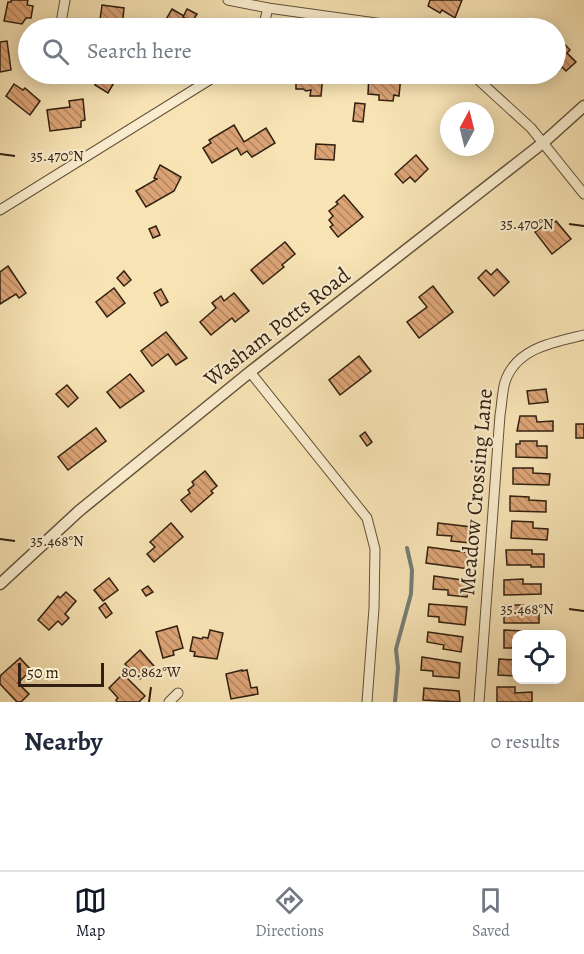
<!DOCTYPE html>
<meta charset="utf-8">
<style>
body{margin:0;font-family:Alegreya,serif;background:#f2f2f3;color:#1f2937}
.controls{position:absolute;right:18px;bottom:18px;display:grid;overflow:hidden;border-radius:12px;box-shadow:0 3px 15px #0003}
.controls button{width:54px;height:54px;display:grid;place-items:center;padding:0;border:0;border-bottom:2px solid #e0e1e3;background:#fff;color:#1f2937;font:30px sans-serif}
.compass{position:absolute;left:440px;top:102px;width:54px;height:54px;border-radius:50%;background:#fff;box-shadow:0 3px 15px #0003;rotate:7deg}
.scale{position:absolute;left:18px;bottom:15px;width:86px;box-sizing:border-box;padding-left:6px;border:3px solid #312011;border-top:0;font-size:16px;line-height:21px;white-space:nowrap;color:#312011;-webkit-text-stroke:4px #faedce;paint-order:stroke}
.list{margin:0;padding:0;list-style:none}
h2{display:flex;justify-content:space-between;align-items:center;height:78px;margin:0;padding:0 24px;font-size:26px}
h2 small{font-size:20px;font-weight:400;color:#747a83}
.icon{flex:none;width:33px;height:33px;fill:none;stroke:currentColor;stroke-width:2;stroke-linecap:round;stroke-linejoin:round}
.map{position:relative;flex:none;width:584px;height:702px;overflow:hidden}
.search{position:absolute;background:#fff;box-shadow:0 3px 15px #0003;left:18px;right:18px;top:18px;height:66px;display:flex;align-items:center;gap:15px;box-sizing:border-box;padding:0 21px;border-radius:33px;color:#747a83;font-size:22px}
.sheet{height:168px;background:#fff}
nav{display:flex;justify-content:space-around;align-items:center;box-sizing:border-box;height:84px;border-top:2px solid #e0e1e3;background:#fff;font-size:16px;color:#747a83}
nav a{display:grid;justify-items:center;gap:3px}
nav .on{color:#111827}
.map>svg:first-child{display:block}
</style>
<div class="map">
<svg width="584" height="702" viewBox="0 0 584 702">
<defs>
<pattern id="building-back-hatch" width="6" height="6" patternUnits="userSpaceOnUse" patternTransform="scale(1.5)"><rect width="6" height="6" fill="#dca476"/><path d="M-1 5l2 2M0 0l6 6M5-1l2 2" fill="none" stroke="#b3855f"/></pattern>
</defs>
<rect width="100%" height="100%" fill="#f7e3b4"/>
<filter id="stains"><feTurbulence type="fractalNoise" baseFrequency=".00333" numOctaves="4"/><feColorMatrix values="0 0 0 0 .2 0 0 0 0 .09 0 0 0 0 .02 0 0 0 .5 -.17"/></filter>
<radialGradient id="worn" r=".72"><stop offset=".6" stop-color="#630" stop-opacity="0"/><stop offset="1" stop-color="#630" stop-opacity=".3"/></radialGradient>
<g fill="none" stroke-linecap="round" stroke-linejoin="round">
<polyline stroke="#767d76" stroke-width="4" points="395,702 398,668 396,649 411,594 412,570 407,548"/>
</g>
<g fill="url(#building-back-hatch)" stroke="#312011" stroke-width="1.5">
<polygon points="11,0 28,0 27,5 33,6 31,18 26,18 22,24 4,21 8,2 11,2"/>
<polygon points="430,0 462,0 455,18 442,10 440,13 428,6"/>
<polygon points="102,5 124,8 122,28 99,28"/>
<polygon points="172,9 184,16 182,20 187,22 183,28 161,28"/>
<polygon points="187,9 197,14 192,22 183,17"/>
<polygon points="556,35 570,50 567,53 576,62 566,71 562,67 556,73"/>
<polygon points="7,41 11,70 0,72 0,42"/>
<polygon points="99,74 119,74 108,93 95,85 100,77 97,76"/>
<polygon points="296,74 323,74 321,96 310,96 311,90 306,91 303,89 296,89"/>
<polygon points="369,74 401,76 399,96 394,95 393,101 379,100 379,95 368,94"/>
<polygon points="14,84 23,90 25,88 40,101 30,115 6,96"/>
<polygon points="83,99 85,120 81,121 81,127 50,131 47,110 70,107 69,101"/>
<polygon points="355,103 365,104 363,122 353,121"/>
<polygon points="234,125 244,142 266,128 275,143 252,157 247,151 241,155 237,148 212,163 203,148 211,143 209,140"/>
<polygon points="316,144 335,145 334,160 315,159"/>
<polygon points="416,155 428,169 415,182 410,177 403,183 395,174"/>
<polygon points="160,165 181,177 174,191 146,207 136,191 157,179 154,178"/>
<polygon points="344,195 363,217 338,237 330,227 333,225 329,220 333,216 329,211 338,204 336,202"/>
<polygon points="556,221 571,239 552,254 535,232 545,225 547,227"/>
<polygon points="156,226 160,235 153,238 149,229"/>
<polygon points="285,242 295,254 282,265 284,267 263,284 251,270"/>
<polygon points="8,266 26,293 19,298 16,294 0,304 0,272"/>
<polygon points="497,269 509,282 494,296 478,278 486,270 491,275"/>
<polygon points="124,271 131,280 124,286 117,278"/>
<polygon points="433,286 453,312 419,338 407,322 427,307 419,297"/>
<polygon points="114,288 125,303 107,317 96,302"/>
<polygon points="161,289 168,302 161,306 154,293"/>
<polygon points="234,293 249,311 235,322 232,318 211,335 200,322 216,308 212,303 221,296 224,301"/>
<polygon points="166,332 187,358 176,365 168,354 152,366 141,351"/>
<polygon points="359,356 371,371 340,395 329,380"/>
<polygon points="130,374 144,391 120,408 107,392"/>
<polygon points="67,385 78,398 68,407 56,394"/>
<polygon points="546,389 548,402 529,404 527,391"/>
<polygon points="520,416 536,416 537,422 553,421 553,431 517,431"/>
<rect x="576" y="424" width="8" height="14"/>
<polygon points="96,428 106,441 68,470 58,457"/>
<polygon points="365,432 372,442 367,446 360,436"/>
<polygon points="520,441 537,441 537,446 547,446 547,458 516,457 516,444 520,444"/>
<polygon points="513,468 533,468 533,473 550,474 549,485 513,484"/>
<polygon points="205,471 217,486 211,491 213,493 191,512 181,500 190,493 188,490 194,485 192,482"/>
<polygon points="510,496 529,497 529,500 546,501 546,512 510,511"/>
<polygon points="512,521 533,522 533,528 548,529 547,540 511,538"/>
<polygon points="171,523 183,537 154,562 147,554 155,547 150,542"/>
<polygon points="438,523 472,527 471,543 451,541 452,536 437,535"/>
<polygon points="428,547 471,553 469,569 426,563"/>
<polygon points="506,550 532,550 532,554 544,554 544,567 531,567 531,565 507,565"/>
<polygon points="434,576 469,581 467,597 448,595 448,590 433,589"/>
<polygon points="109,578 118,590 103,601 94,590"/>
<polygon points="523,579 523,584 541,584 541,594 504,595 504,580"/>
<polygon points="148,586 153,592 146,596 142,590"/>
<polygon points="66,592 76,601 65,614 69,618 62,625 58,621 49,630 38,620 58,596 60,598"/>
<polygon points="105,603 112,613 106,618 99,608"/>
<polygon points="429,604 467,607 465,625 439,622 439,617 428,616"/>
<polygon points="504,605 523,605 523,613 539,613 539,623 504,623"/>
<polygon points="177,626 183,648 173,651 174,655 163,658 156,632"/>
<polygon points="210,630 223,633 217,659 194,656 195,652 190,651 193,637 202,639 203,637 208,638"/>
<polygon points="504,630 525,631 525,634 541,634 516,634 516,648 504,648"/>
<polygon points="428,632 463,637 461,652 443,649 444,645 427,642"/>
<polygon points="140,650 154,666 140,679 125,664"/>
<polygon points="422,657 460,663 459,678 433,676 433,671 421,670"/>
<polygon points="20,658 31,670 18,683 29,694 21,702 17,702 0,684 0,676"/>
<polygon points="499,659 516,660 516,676 498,675"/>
<polygon points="242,670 242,671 247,670 251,688 257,687 258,694 231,699 226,674"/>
<polygon points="123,674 145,696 139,702 117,702 116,700 118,698 109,688"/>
<polygon points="497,687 515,687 515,693 532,692 532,702 497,702"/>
<polygon points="424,688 459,691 460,702 423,700"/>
</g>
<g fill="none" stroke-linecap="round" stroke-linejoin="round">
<g stroke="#62513a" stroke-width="11">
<g id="minor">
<polyline points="228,0 268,8 412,28"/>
<polyline points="60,28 65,0"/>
<polyline points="263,28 268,8"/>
<polyline points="472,74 531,128 584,194"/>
<polyline points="0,210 219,74"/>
<polyline points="250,372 367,518 375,549 374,608 367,702"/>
<polyline points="169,702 178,693"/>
<path d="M479,702L500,415C502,404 502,392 505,382C516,348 554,342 584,335"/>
</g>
</g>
<g stroke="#62513a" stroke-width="13">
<polyline id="tertiary" points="0,584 79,511 250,372 544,142 584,106"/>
</g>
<use href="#minor" stroke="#faedce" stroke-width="9"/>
<use href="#tertiary" stroke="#faedce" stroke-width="10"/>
</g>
<path fill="none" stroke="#312011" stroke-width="2" d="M0,154L15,156M569,224L584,226M0,539L15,541M569,609L584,611M149,702L151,687"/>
<g text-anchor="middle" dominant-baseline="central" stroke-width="4.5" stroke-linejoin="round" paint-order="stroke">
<g font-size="22" fill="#312011" stroke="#faedce">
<text transform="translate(277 327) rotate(-38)">Washam Potts Road</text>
<text transform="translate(476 492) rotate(-85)">Meadow Crossing Lane</text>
</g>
</g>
<g font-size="15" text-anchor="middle" fill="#312011" stroke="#faedce" stroke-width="4.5" stroke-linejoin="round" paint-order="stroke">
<text x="57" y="161">35.470°N</text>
<text x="527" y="229">35.470°N</text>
<text x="57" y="546">35.468°N</text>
<text x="527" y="614">35.468°N</text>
<text x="151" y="677">80.862°W</text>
</g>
<rect width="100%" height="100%" filter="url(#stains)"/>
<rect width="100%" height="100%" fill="url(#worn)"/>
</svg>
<div class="controls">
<button><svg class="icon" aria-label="locate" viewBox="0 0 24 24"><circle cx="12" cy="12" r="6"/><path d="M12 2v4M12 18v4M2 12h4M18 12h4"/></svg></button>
</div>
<svg class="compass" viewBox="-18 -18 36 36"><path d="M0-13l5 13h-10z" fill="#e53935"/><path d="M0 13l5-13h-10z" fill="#747a83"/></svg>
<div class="scale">50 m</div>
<div class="search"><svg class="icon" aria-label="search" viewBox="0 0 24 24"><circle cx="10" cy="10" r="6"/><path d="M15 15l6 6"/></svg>Search here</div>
</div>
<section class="sheet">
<h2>Nearby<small>0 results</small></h2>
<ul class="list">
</ul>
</section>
<nav>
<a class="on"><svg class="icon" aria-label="map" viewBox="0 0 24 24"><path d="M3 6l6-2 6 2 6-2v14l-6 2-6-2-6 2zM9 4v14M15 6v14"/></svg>Map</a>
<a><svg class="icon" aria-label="directions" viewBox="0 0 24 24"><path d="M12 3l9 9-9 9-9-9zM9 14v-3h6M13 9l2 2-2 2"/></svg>Directions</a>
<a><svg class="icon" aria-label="saved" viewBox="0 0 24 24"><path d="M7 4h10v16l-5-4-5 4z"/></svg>Saved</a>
</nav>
